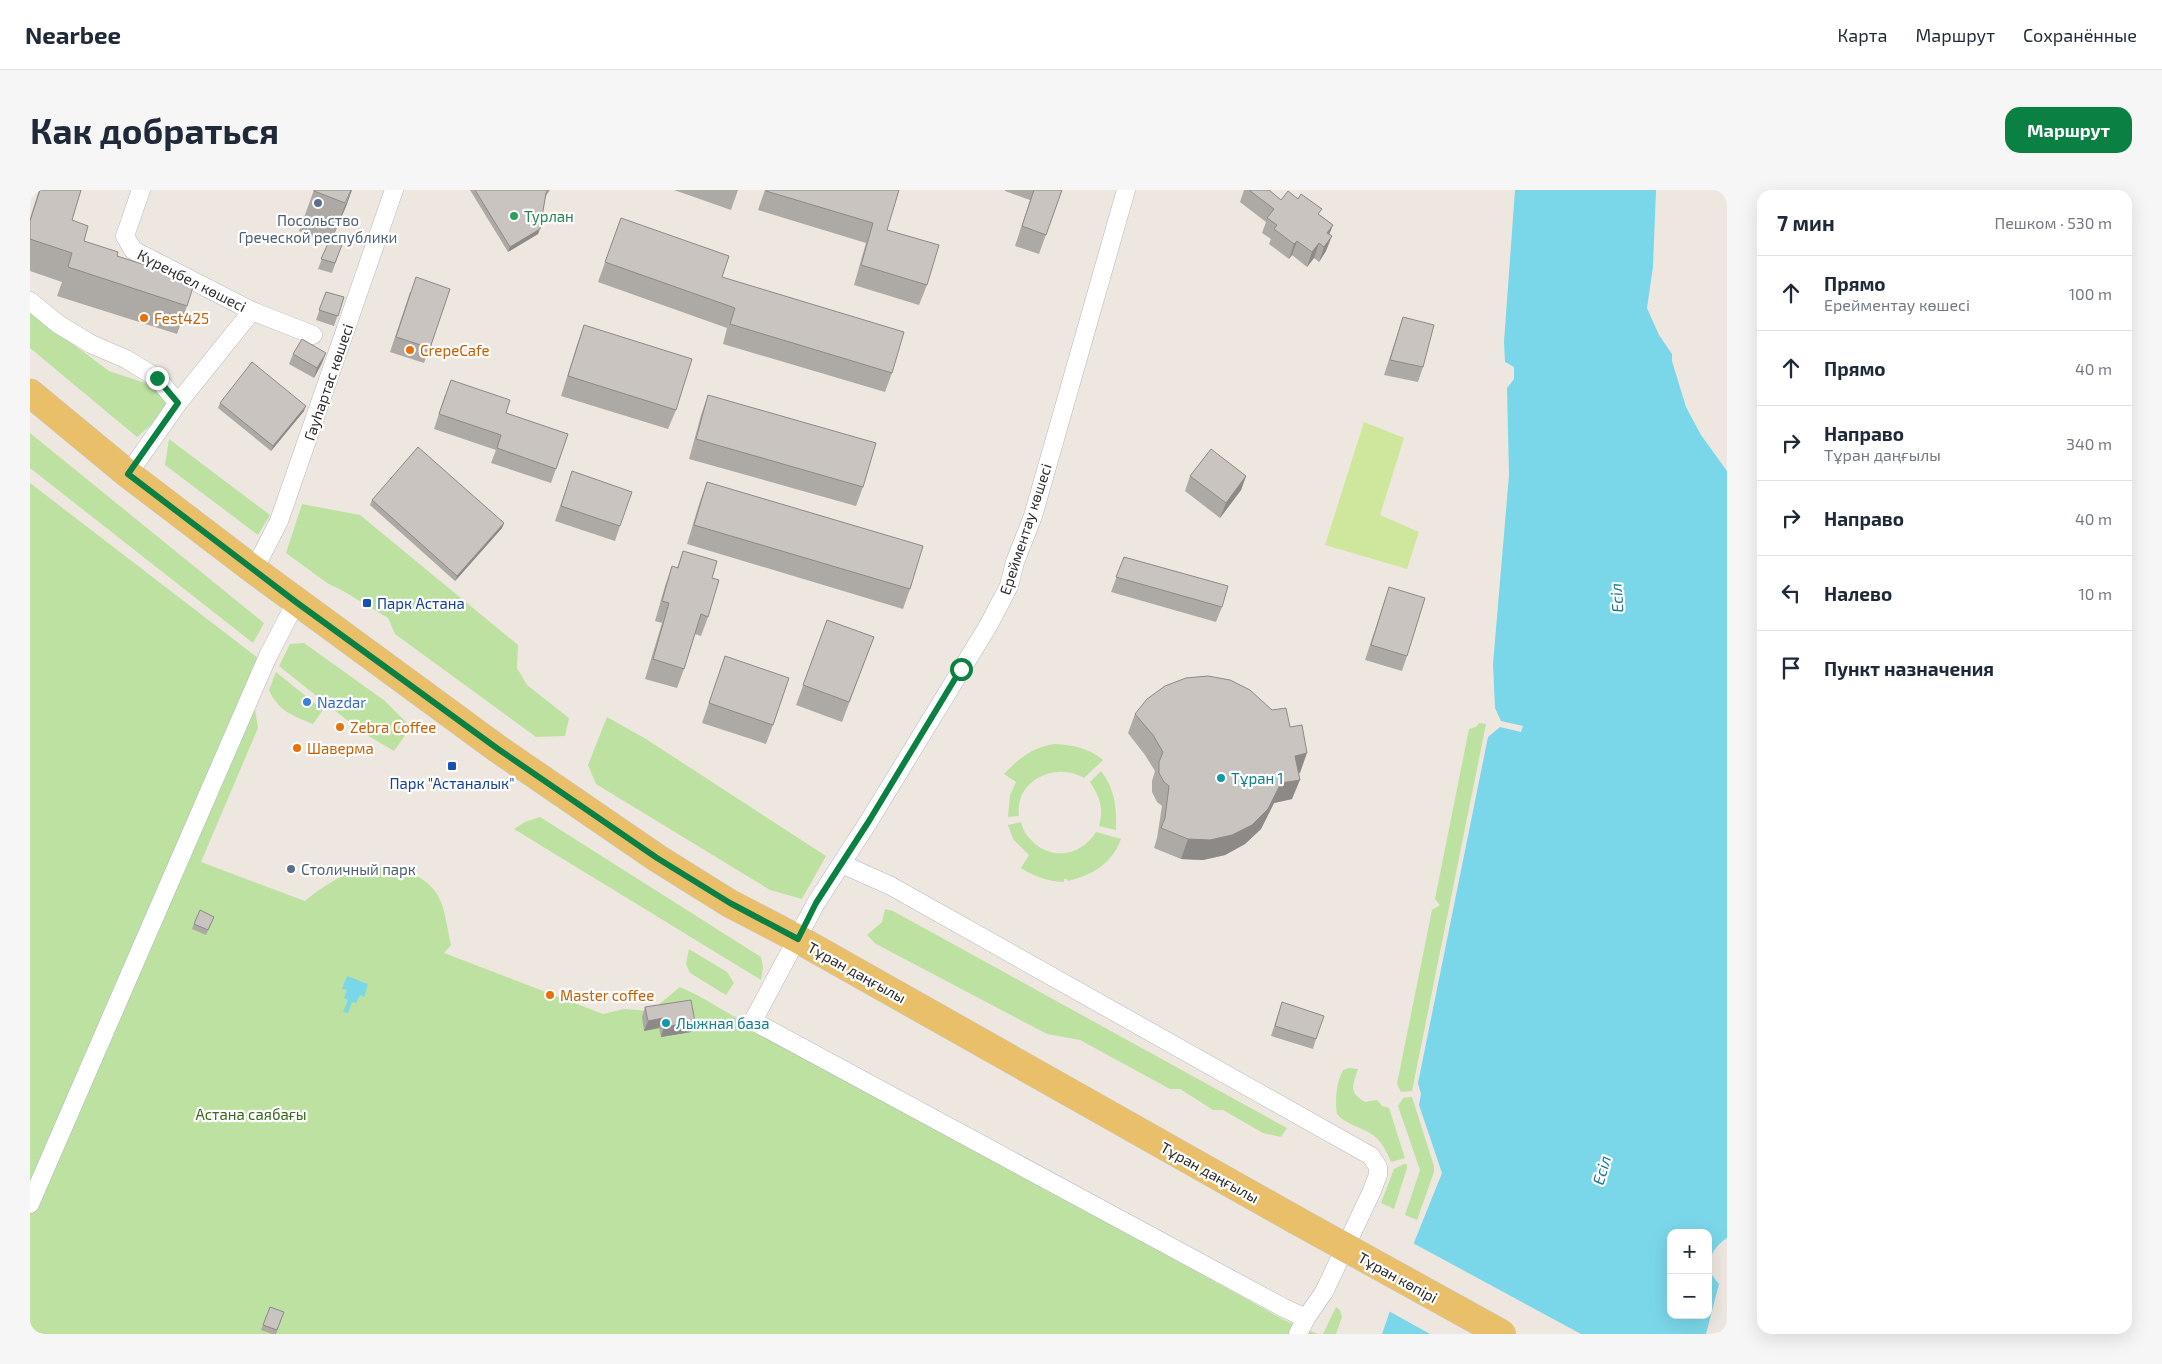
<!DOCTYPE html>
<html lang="ru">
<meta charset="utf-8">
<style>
body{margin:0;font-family:"Exo 2",sans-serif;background:#f6f6f7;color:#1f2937}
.controls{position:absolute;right:15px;bottom:15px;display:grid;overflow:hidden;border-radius:10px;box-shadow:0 5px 20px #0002}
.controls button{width:45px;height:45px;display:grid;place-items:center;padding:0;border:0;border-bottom:1px solid #e0e1e3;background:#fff;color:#1f2937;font:25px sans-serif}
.stop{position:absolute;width:15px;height:15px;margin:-11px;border:4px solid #0b8043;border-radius:50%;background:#fff}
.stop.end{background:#0b8043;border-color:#fff;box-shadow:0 1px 5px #0008}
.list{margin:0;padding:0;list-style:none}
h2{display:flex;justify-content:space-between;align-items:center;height:65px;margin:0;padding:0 20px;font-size:21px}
h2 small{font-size:16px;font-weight:400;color:#747a83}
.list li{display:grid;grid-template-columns:32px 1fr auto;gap:15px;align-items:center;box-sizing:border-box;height:75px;padding:0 20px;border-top:1px solid #e0e1e3}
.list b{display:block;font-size:19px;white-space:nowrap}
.list p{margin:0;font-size:16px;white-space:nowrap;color:#747a83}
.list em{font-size:16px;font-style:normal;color:#747a83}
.icon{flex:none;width:28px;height:28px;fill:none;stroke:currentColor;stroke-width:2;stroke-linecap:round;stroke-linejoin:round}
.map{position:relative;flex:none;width:1697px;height:1144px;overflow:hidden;border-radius:15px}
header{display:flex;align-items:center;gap:30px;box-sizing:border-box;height:70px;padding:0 25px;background:#fff;border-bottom:1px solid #e0e1e3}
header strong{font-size:24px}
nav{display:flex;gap:28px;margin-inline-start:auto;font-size:18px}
.intro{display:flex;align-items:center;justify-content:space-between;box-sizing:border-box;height:120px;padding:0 30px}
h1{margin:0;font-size:35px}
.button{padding:12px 22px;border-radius:15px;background:#0b8043;color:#fff;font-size:18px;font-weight:700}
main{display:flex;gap:30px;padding:0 30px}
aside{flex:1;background:#fff;border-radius:15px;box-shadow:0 5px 20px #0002}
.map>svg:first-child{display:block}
</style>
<header>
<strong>Nearbee</strong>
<nav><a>Карта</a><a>Маршрут</a><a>Сохранённые</a></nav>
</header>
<div class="intro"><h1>Как добраться</h1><a class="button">Маршрут</a></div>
<main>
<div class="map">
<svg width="1697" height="1144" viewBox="0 0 1697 1144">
<rect width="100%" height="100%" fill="#eee7e0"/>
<g fill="#bde1a0">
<polygon points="0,122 79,181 121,195 135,205 136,222 107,247 0,158"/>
<polygon points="0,243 234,433 223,453 0,278"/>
<polygon points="139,249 240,325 228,345 135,275"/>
<path d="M0,293L228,468L220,486L228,538L171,672L275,711C304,687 338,668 376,682C389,686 399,692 407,704C416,719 417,739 421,755L414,763L573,824L594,819L621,821L650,797L667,805L795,879L994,986L1254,1130L1288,1144H0Z"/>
<polygon points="272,314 330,325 488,455 487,478 497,495 539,528 535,546 506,547 365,444 358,428 315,402 297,393 256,363"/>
<polygon points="274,453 355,511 381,537 364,561 332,542 249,476 260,454"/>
<path d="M246,482L293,520L283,534C262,525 249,522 239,500Z"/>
<polygon points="577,527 616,549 796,666 772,709 740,700 566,594 558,575"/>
<polygon points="1449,533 1456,534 1382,901 1371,902 1367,894 1402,720 1410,715 1405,709 1439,539 1446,537"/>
<path d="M1025,554C1043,555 1059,558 1073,570L1054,588C1027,571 984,590 989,626L978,627L980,605L986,592L974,584C989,568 1003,557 1025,554Z"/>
<path d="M1071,581C1085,599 1087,619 1086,640L1069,636C1074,619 1070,607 1060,592Z"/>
<polygon points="510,627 731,767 733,778 731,790 484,639 495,632"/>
<path d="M991,632C993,641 997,646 1003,652C1023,671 1052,665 1066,642L1091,649C1082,674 1062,685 1038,691L1037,689H1034V692C1017,691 1005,687 991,678L999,665L983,649L978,635Z"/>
<polygon points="855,719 863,721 1257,938 1251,947 1233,943 1193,920 1183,920 1150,899 1140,899 1050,850 1017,844 846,754 837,745 852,732"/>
<polygon points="659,759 697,782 704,793 696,805 660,783 656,774"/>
<path d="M1319,878L1328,879C1323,895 1318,902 1335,912L1347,910L1352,916L1359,918L1375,968L1361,972C1357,962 1352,952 1343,945C1332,937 1316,935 1307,924C1305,908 1306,894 1313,880Z"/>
<polygon points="1382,907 1404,976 1404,982 1387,1030 1375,1025 1390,980 1368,916 1373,908"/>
<polygon points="1374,974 1377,974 1377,978 1364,1019 1351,1013 1364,979"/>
<polygon points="1306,1117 1310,1120 1312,1127 1306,1144 1293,1144"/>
</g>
<polygon fill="#cfe79d" points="1334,232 1374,248 1350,325 1389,342 1377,379 1295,355"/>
<g fill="#7ad7e9" fill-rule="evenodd">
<path d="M1485,0H1626L1623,77L1617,118L1629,145L1642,164V171L1656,217L1671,245L1697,281V1048C1687,1054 1677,1067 1680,1080C1681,1085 1686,1090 1689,1094L1676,1144H1352L1381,1060L1412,983L1389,915L1391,904L1388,893L1458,547L1470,537L1491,542L1493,536L1471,531L1465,518L1463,474L1479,285L1477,198L1484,189V177L1475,172L1474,152ZM1641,1043H1678V1125H1641Z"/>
<polygon points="317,786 338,794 334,807 330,805 326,813 322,812 318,823 313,822 318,810 314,808 317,800 312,799"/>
</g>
<polygon fill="#eee7e0" points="1381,1052 1551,1144 1400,1144 1357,1120"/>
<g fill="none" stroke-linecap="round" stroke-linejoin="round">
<g stroke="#b4b7bf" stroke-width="19">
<g id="street">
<polyline points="111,0 95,46 103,60 222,121 283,145"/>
<polyline points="1096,0 1003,326 985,372 979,396 958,436 839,631 786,713 723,831 1254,1118 1276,1128"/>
<polyline points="0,111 28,134 61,154 96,169 127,188 148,213"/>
<polyline points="98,284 148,213 222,121"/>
<polyline points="224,380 249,331 364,0"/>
<polyline points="812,674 861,696 1341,966 1348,977 1348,985 1341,1003 1294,1102 1276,1128 1268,1144"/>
<polyline points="0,1014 238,466 266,412"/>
</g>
</g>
<g stroke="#c8c8c8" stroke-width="29">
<polyline id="primary" points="0,203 98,284 224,380 468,559 627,668 699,713 768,749 1264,1029"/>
</g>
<use href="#street" stroke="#fff" stroke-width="18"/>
<use href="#primary" stroke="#eabf69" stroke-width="28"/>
<g stroke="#c8c8c8" stroke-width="29" stroke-linecap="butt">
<polyline id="primary-bridge" points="1264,1029 1472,1144"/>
</g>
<use href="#primary-bridge" stroke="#eabf69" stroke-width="28"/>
</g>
<g fill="#ada9a5">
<polygon points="9,0 51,0 42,30 54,51 87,66 157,116 147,144 27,106 32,92 0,81 0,28"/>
<polygon points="284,0 317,14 302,49 313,52 302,83 288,79 298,53 269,41"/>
<polygon points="440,0 520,0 516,6 508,44 478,62"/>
<polygon points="644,0 708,0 701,20"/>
<polygon points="735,0 869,0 857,40 897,95 889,115 824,95 836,53 728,20"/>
<polygon points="975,0 1032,0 1009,64 985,56 1000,10 975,1"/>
<polygon points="1214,0 1239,0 1251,10 1290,25 1303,35 1299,44 1296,61 1289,72 1284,68 1277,77 1262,65 1259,69 1239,54 1241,49 1232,43 1236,32 1210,12"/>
<polygon points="591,28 692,87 862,183 855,202 693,154 697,138 568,92"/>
<polygon points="420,99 394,173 360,162 380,102"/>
<polygon points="296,102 314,107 304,136 286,130"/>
<polygon points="1373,127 1393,177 1388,192 1354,185"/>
<polygon points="554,135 646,220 638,239 531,206 547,155"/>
<polygon points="263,164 292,173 284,188 259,174"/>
<polygon points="415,205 476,223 538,244 521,293 461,273 466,260 404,239"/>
<polygon points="678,205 833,297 826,316 659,269 671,225"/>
<polygon points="190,213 274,221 241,261 188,218"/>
<polygon points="1160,286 1216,286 1211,300 1190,328 1155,301"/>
<polygon points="677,292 880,399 873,419 657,354 670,311"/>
<polygon points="537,296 590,336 585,351 525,331"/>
<polygon points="342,310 474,333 472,338 425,391 340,315"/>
<polygon points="653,361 682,388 678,427 671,446 665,444 654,479 647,498 615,489 632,433 625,431 635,396 642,376 647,378"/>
<polygon points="1094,367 1192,417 1186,432 1081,402"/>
<polygon points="1359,397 1377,466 1372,481 1335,470"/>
<polygon points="797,430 844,447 812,532 766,515"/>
<polygon points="695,466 743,535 736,554 672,533"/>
<polygon points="1105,524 1260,537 1270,583 1268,583 1262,609 1244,613 1231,639 1215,654 1195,665 1173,670 1151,669 1124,658 1127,648 1132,616 1127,612 1122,602 1122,591 1125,581 1115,565 1098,543"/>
<polygon points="184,727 176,745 162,739 164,734"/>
<polygon points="1252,812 1286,849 1283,859 1241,846"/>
<polygon points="615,817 665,832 661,842 631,847 629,838 614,841 612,827"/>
<polygon points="240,1117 254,1122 246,1144 242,1144 231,1140"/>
</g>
<g fill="#8d8986">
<polygon points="321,0 322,0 317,14 300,54"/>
<polygon points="1303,35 1297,50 1297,43"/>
<polygon points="510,39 508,44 478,62 480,57"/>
<polygon points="1302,46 1296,61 1289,72 1294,57"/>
<polygon points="1267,51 1262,65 1259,69 1264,54"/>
<polygon points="1289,53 1284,68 1277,77 1282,62"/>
<polygon points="296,163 292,173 284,188 287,178"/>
<polygon points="276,216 274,221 241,261 243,256"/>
<polygon points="1216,286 1211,300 1190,328 1196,313"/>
<polygon points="474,333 472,338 425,391 427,386"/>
<polygon points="1277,563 1270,583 1258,585 1265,566"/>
<polygon points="1270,590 1262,609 1244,613 1231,639 1215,654 1195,665 1173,670 1151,669 1158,649 1251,593"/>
<polygon points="633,828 629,838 614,841 618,831"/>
<polygon points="665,832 661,842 631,847 634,837"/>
</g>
<g fill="#c9c4c0" stroke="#8d8986">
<polygon points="10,0 51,0 42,30 58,36 54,51 88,62 87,66 165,91 157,116 38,77 42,63 0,49 0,31"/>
<polygon points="284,0 321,0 315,13 284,1"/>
<polygon points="445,0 518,0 516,3 510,39 480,57"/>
<polygon points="736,0 869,0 857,40 909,55 897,95 831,75 843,33 736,1"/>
<polygon points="1004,0 1032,0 1016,45 992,36"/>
<polygon points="1219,0 1239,0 1251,10 1258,1 1268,9 1271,4 1292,19 1288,24 1303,35 1297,43 1302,46 1294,57 1289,53 1282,62 1267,51 1264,54 1244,39 1247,35 1237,28 1244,19"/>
<polygon points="591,28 699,66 692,87 874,142 862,183 700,134 705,118 575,72"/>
<polygon points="300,49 313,52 305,73 291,69"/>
<polygon points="386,87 420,99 400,158 366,147"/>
<polygon points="296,102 314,107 308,126 289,120"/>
<polygon points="1373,127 1404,135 1393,177 1360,170"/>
<polygon points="554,135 662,169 646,220 538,186"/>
<polygon points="272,149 296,163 287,178 263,164"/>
<polygon points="222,172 276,216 243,256 190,213"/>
<polygon points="421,190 480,210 476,223 538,244 526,279 467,258 471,245 409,224"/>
<polygon points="678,205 846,253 833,297 666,249"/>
<polygon points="388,257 474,333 427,386 342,310"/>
<polygon points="1181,259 1216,286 1196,313 1160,286"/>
<polygon points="542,281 602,302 590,336 531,316"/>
<polygon points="677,292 893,356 880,399 664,335"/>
<polygon points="653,361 687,371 682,388 689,390 678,427 671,424 654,479 623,469 639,413 632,411 642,376 648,378"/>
<polygon points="1094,367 1198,396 1192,417 1086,387"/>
<polygon points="1359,397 1395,408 1377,466 1341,455"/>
<polygon points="797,430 844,447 819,512 773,495"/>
<polygon points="695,466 759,488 743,535 679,513"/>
<polygon points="1178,486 1200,490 1220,500 1242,520 1256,518 1260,537 1272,535 1277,563 1265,566 1270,590 1251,593 1238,619 1222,635 1202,645 1180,650 1158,649 1131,638 1135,628 1139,596 1134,592 1129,583 1129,572 1133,562 1123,545 1105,524 1117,509 1135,496 1156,488"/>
<polygon points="170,720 184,727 178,740 164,734"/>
<polygon points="661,810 665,832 634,837 633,828 618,831 615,817"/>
<polygon points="1252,812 1294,826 1286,849 1245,836"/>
<polygon points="240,1117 254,1122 247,1140 233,1135"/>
</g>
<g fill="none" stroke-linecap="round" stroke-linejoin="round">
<polyline stroke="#0b8043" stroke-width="6" points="127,188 148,213 98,284 266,412 468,559 627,668 700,713 768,749 786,713 839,631 931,479"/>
</g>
<g fill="#5c6f8a" stroke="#fff" stroke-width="2">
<circle cx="288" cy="13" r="5"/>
<circle cx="261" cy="679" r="5"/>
</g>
<circle fill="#2e9e5b" stroke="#fff" stroke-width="2" cx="484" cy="26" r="5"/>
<g fill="#e8710a" stroke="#fff" stroke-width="2">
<circle cx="114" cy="128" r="5"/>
<circle cx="380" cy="160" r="5"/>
<circle cx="310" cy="537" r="5"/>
<circle cx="267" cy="558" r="5"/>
<circle cx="520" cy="805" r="5"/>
</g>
<g fill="#1a4fb4" stroke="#fff" stroke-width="2">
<rect x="332" y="408" width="10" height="10" rx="2.5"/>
<rect x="417" y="571" width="10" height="10" rx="2.5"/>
</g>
<circle fill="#3f7fe0" stroke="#fff" stroke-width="2" cx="277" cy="512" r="5"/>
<g fill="#0f9aa8" stroke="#fff" stroke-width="2">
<circle cx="1191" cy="588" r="5"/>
<circle cx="636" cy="833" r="5"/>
</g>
<g text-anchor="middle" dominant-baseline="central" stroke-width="4.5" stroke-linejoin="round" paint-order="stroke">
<g font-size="15" fill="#27864d" stroke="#fff" text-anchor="start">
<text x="494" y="26">Турлан</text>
</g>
<g font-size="15" fill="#4e5e75" stroke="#fff">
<text x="288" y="30">Посольство<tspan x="288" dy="17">Греческой республики</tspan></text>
<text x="271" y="679" text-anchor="start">Столичный парк</text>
</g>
<g font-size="15" fill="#2d2d2d" stroke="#fff">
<text transform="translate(162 90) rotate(27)">Күреңбел көшесі</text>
<text transform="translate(298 192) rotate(-71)">Гауhартас көшесі</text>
<text transform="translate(995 339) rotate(-72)">Ерейментау көшесі</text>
<text transform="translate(827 782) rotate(29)">Тұран даңғылы</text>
<text transform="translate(1180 982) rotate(29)">Тұран даңғылы</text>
<text transform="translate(1368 1087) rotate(29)">Тұран көпірі</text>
</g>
<g font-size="15" fill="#c56008" stroke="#fff" text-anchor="start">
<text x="124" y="128">Fest425</text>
<text x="390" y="160">CrepeCafe</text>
<text x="320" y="537">Zebra Coffee</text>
<text x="277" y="558">Шаверма</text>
<text x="530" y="805">Master coffee</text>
</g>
<g font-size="15" fill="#164399" stroke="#fff" text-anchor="start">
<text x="347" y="413">Парк Астана</text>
<text x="422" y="593" text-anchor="middle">Парк "Астаналык"</text>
</g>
<g font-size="15" fill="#366cbe" stroke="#fff" text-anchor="start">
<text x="287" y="512">Nazdar</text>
</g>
<g font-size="15" fill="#0d838f" stroke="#fff" text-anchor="start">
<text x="1201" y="588">Тұран 1</text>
<text x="646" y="833">Лыжная база</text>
</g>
<g font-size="15" fill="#36681f" stroke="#fff">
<text x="221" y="924">Астана саябағы</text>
</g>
<g font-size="16" font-style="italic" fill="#157999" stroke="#fff">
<text transform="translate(1586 408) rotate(-94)">Есіл</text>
<text transform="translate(1571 980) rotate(-74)">Есіл</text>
</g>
</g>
</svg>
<div class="controls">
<button>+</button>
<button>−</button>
</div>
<div class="stop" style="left:931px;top:479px"></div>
<div class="stop end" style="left:127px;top:188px"></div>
</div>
<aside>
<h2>7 мин<small>Пешком · 530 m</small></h2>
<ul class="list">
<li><svg class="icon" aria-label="ahead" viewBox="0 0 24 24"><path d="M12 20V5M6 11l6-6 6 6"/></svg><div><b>Прямо</b><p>Ерейментау көшесі</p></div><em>100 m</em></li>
<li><svg class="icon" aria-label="ahead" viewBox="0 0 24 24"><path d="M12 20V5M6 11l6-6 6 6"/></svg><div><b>Прямо</b></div><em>40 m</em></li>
<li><svg class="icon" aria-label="right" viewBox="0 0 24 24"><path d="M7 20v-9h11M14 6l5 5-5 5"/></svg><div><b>Направо</b><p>Тұран даңғылы</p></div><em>340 m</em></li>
<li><svg class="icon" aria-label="right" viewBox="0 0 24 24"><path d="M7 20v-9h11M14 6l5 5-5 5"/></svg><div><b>Направо</b></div><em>40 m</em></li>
<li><svg class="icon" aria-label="left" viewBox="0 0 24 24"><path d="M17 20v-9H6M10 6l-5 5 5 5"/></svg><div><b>Налево</b></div><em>10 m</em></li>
<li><svg class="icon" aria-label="arrive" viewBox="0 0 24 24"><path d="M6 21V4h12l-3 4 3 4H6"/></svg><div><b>Пункт назначения</b></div></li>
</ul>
</aside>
</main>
